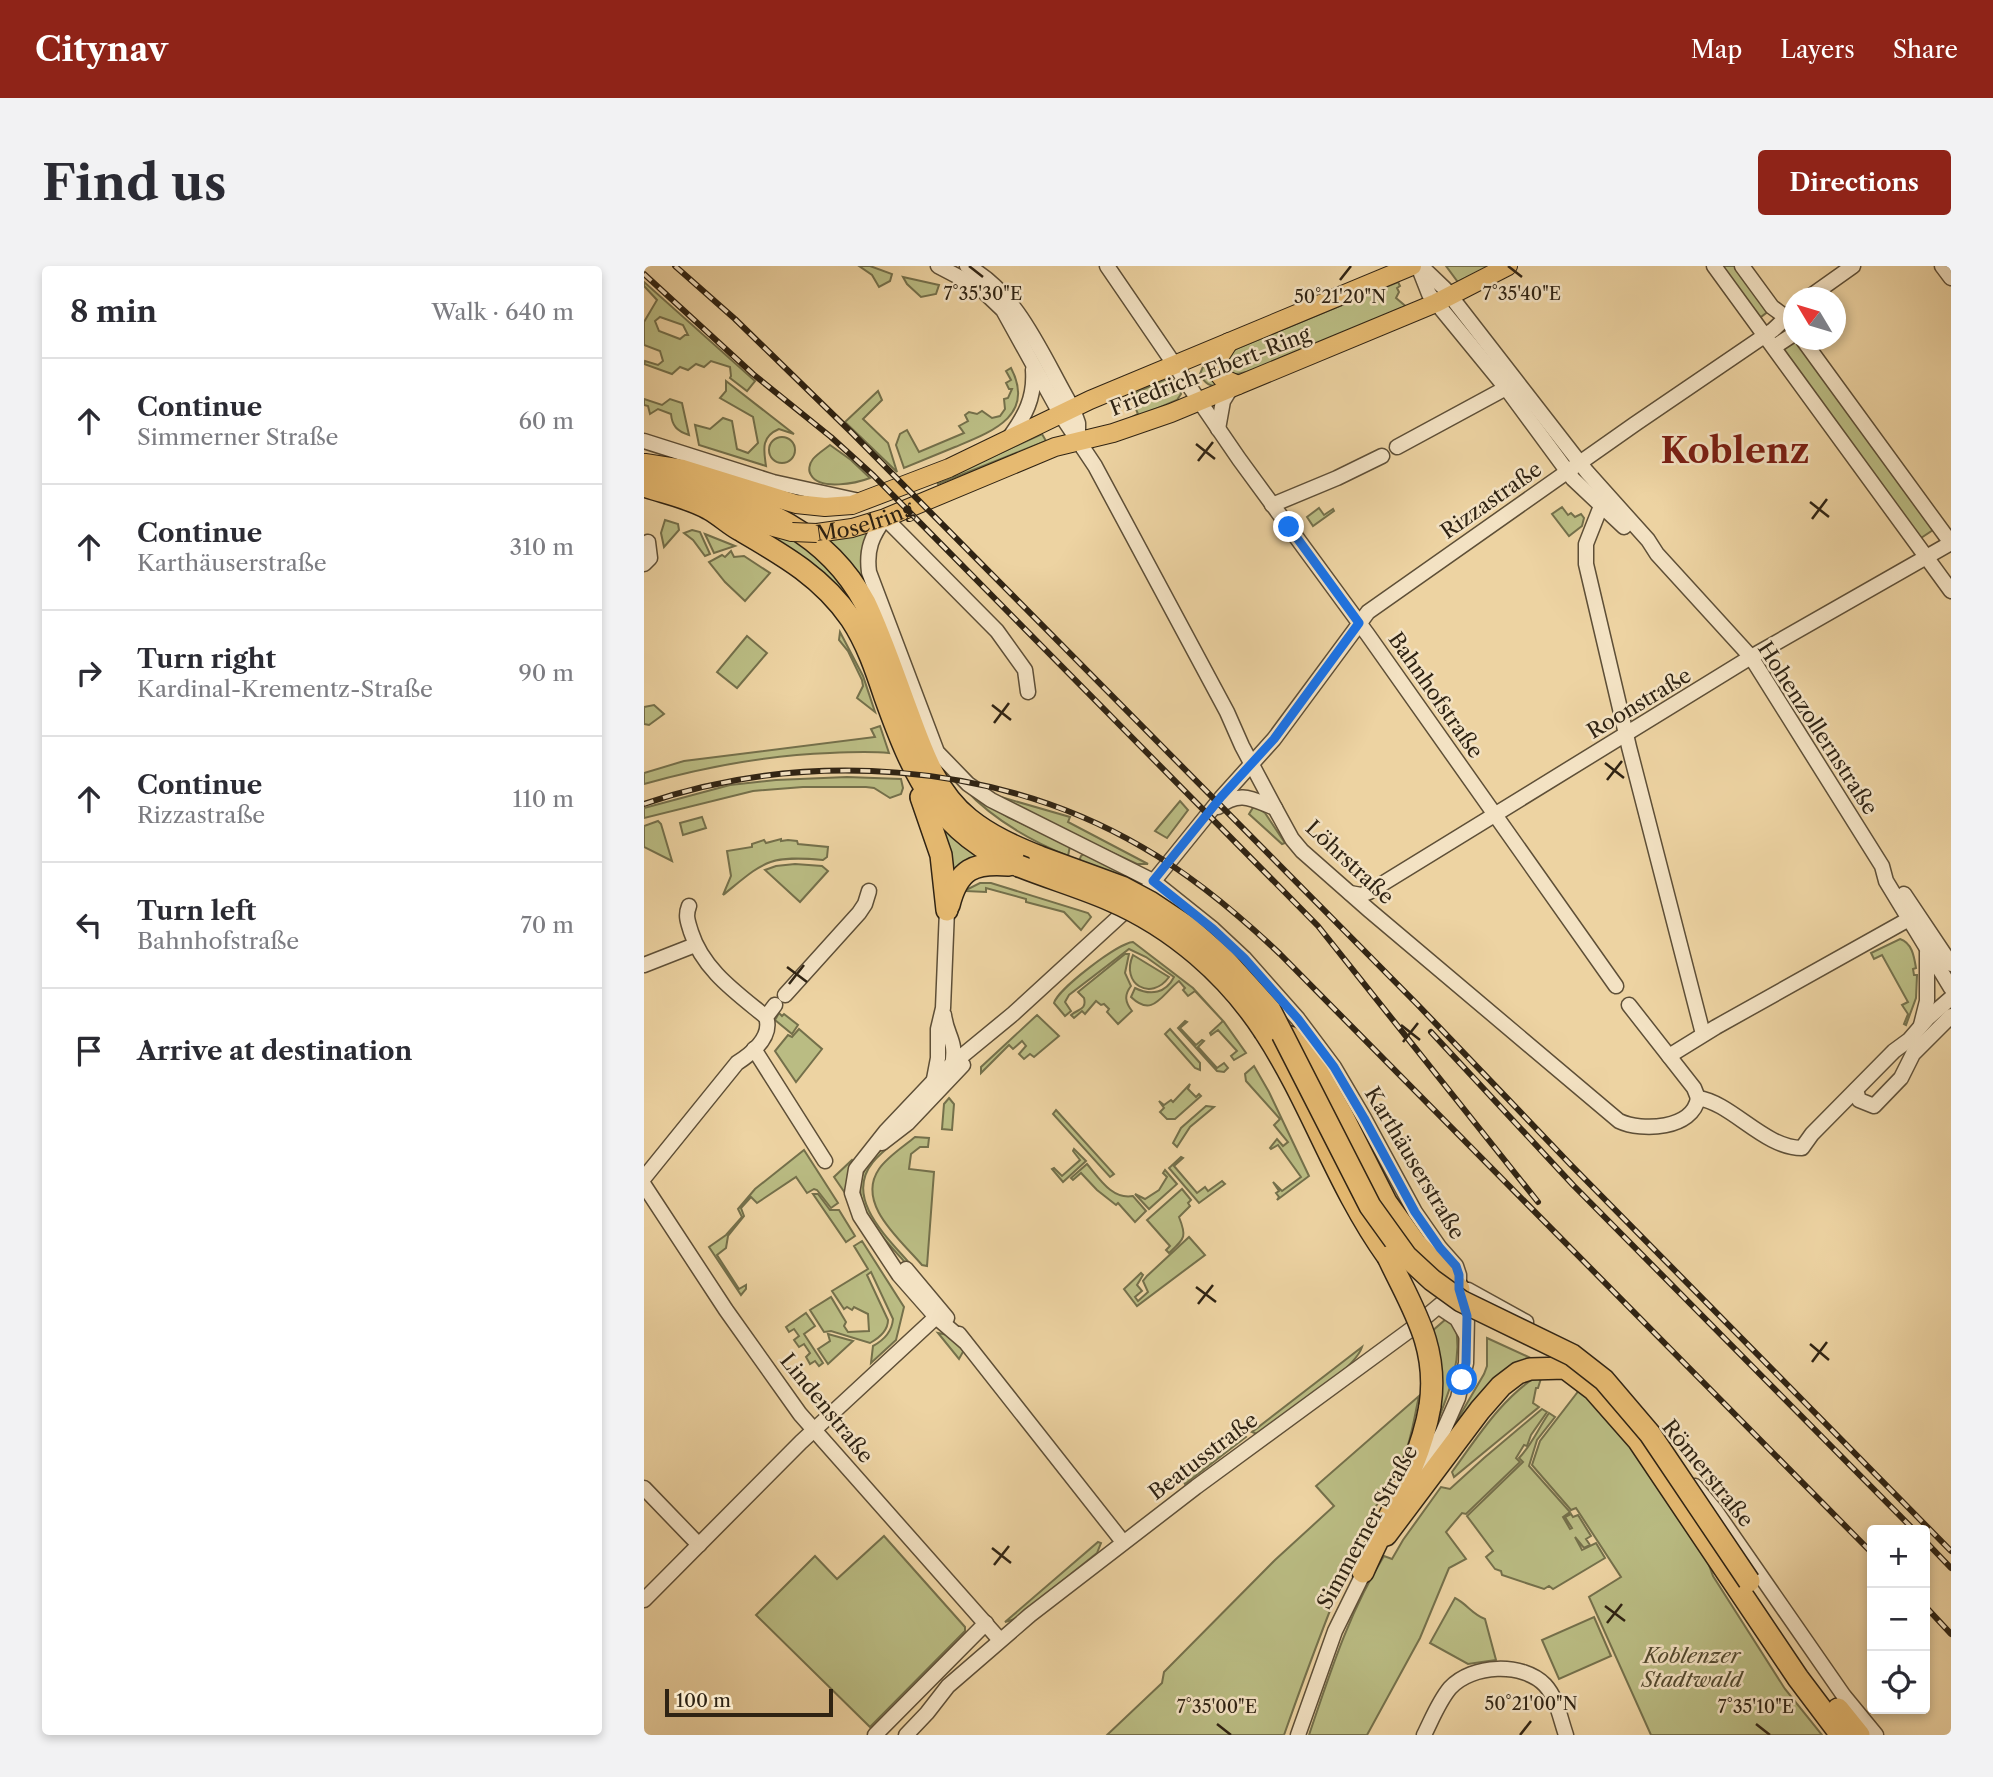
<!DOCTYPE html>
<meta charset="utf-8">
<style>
body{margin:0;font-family:"Libre Caslon Text",serif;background:#f2f2f3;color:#2b2b33}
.controls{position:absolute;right:21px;bottom:21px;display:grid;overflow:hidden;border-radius:7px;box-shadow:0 4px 10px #0003}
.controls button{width:63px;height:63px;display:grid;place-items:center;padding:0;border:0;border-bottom:2px solid #e1e1e2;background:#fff;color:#2b2b33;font:35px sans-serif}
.compass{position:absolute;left:1139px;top:21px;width:63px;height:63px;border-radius:50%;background:#fff;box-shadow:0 4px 10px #0003;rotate:308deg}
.scale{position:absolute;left:21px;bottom:18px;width:168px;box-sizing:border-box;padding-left:7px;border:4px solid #2f2313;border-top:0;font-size:19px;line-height:24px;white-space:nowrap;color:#2f2313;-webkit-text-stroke:5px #f3e2c3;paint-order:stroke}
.stop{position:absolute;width:21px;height:21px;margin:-16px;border:5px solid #1a73e8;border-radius:50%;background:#fff}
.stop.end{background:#1a73e8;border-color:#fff;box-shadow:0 2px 7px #0008}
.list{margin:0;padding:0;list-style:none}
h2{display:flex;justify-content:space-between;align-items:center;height:91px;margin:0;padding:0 28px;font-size:30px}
h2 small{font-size:23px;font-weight:400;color:#7c7c81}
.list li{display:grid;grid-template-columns:46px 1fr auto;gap:21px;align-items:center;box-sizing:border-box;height:126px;padding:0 28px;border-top:2px solid #e1e1e2}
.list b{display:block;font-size:26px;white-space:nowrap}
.list p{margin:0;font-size:23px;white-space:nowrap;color:#7c7c81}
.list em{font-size:23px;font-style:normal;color:#7c7c81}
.icon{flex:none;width:38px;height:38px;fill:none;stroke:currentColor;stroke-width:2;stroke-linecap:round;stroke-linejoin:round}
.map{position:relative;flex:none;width:1307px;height:1469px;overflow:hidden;border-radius:7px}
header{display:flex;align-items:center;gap:42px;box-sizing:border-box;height:98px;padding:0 35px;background:#8f2418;color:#fff}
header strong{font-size:33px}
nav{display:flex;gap:38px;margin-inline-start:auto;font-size:24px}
.intro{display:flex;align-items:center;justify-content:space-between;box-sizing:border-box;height:168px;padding:0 42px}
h1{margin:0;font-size:49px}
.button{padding:18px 32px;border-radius:7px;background:#8f2418;color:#fff;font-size:24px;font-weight:700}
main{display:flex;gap:42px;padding:0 42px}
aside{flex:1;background:#fff;border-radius:7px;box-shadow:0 4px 10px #0003}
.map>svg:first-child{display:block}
</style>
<header>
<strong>Citynav</strong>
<nav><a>Map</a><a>Layers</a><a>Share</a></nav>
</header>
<div class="intro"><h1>Find us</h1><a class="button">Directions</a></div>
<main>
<aside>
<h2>8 min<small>Walk · 640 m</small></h2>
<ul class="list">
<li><svg class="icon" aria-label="ahead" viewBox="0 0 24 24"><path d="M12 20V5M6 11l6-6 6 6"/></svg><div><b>Continue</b><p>Simmerner Straße</p></div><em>60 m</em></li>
<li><svg class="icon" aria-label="ahead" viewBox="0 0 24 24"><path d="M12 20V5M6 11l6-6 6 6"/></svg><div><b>Continue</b><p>Karthäuserstraße</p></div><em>310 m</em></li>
<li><svg class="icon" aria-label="right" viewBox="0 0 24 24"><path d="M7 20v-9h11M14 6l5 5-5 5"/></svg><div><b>Turn right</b><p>Kardinal-Krementz-Straße</p></div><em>90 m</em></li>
<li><svg class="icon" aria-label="ahead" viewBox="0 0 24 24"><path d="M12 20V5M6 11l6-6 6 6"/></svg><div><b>Continue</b><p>Rizzastraße</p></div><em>110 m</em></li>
<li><svg class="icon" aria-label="left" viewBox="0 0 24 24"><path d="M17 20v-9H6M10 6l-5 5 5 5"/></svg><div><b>Turn left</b><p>Bahnhofstraße</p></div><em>70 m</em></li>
<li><svg class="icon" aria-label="arrive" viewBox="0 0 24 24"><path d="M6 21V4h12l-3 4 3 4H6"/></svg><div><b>Arrive at destination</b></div></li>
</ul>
</aside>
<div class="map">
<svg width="1307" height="1469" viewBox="0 0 1307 1469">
<rect width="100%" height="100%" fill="#edd3a2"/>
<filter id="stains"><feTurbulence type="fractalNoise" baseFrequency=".00286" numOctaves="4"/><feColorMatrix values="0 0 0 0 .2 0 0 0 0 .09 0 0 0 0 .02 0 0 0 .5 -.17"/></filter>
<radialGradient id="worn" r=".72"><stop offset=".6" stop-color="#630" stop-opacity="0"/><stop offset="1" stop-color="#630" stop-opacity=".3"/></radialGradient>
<g fill="#babc83" stroke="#74704b" stroke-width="2" fill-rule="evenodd">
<polygon points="215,0 226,0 248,8 246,15 235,21 228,9"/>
<polygon points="802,0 851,0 816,19"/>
<polygon points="1073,0 1094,0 1126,44 1113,54"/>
<polygon points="259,11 295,19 292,28 277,31 263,18"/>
<path d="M0,16L111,115L103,125L86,112L87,110L86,101L67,95L60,101L52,98L44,104L36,101L28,108L0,98L1,95L14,99L19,95L16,85L0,79V56L13,34L0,20ZM16,51L39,59L44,69H41L36,73L15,65L11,55Z"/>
<path d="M754,16L756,20L753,22L755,26L752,32L765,43L622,101C608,103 594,111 581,107L578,95L587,85L596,81Z"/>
<polygon points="1151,74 1289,264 1274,274 1135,80"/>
<path d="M569,92L577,120C566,121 561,118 556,108L561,96Z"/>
<path d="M367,102C392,150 347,166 311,181C294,188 277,195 260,202L252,179L256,168L263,164L275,186L320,167L315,160L324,155L321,149L325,146L333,148L338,145L348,152L356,150L361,143L360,133L364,132L368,123H365L362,117L367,114L362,105Z"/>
<polygon points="520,114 529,114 535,120 537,128 533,134 484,155 484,153 494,148 486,129"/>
<path d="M82,115L150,168L135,163C116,171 120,185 122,200L55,179L51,159L66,163L79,152L88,155L93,183L104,187L114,177L109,151L76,132L82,125Z"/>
<polygon points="234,125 238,134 219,153 244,177 253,206 201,156"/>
<path d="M0,133L18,139L26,133L38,137L45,169C33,165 28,160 27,148L14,143L6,148L4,140L0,139Z"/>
<polygon points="398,168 402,175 294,218 293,216"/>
<circle cx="138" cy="184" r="13"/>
<path d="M186,179L207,194L226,212C213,217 176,225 167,209C164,205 165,198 169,193C173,188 181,183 186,179Z"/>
<polygon points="918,241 924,249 927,247 931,251 937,248 940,252 938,260 925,270 908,248"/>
<polygon points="675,242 680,249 689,243 690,245 669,260 663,251"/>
<polygon points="21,254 34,258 35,264 20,281 17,267"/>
<polygon points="230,262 225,327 182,275"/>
<polygon points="48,264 56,266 66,288 61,290 49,274 40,267"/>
<polygon points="115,265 159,275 191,304 226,365"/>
<polygon points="61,268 91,280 70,287"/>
<polygon points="87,285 90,291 100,290 126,307 101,335 81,316 65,296 78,289 81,291"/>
<polygon points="196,366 219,410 231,446 213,432 219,420 218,414 204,385 195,374"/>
<polygon points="103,370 123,387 93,422 73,406"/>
<polygon points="10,439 20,448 5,459 0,458 0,441"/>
<path d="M236,460L245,487C225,485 205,486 186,487C122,489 61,501 0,518V507L40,495L231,471L227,463Z"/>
<polygon points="203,511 257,513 259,522 257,528 246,532 230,522 222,521 159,521 109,525 0,552 0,542 86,519 132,514"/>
<path d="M320,522L364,551L426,580L424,590C385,574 348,553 320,522Z"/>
<polygon points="357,531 426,551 424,556 504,598 493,598 375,544"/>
<polygon points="536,535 544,544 523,572 511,565"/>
<polygon points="610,540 621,547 641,577 638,578 605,548"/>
<polygon points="58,551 62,562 39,569 36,557"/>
<polygon points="14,555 17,558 28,595 0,581 0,560"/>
<polygon points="299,560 344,592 310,612 295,564"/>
<path d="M137,573V575L144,574L153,575L154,578L184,581L183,591L179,594C123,589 120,596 79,629L87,610L83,585L108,581V578L120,574L122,577Z"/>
<polygon points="442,586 485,609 484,613 435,595 437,590"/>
<polygon points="151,598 178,600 184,605 156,636 121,604 132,600"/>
<polygon points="336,617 347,617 444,647 447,651 437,664 420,646 382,636 382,633 342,622 342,626 320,625"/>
<path d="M1256,673C1268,677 1270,690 1272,702L1269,703L1270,709H1273L1272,732L1262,759L1260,758L1264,748L1258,739L1264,736L1238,689L1230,693L1227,687Z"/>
<path d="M489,676L549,722L580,756L602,787L590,794L587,790L593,785L574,764L567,769L566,767L579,755L551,725L544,730L539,724L541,722L535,715C517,729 509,752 487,731L491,722C507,730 522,727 530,711L502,691L485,683L425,729L421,736L427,745L421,750L410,737C414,723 474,677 489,676Z"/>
<path d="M481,688H485L481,707L487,720C480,729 481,736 488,745L474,758L463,746L465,743L460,738L457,739L452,735L441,748L438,745L430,752L427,749C434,743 443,744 440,732L434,726Z"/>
<path d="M489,689L525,711C507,736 476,718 489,689Z"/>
<polygon points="135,747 138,750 140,748 154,759 148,768 131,754"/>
<polygon points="393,749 415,770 390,791 386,788 380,793 375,788 382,780 378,775 369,783 365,779 337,807 337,801"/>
<polygon points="541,755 543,756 536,762 552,779 558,774 560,775 554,781 573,802 580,797 584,802 580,806 573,805 534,762"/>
<polygon points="155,763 178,783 152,816 131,785 144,769 148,771"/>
<polygon points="526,763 556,797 556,804 551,802 521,768"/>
<polygon points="610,800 625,826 665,910 633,934 635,931 632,927 635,925 629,916 638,925 657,911 634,879 627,883 626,882 633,873 639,880 644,876 630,859 636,853 602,815 601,808"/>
<polygon points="546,818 544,823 552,831 555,828 557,830 531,853 523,853 516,846 520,842 515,835 520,839 527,834 529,836"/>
<polygon points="305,832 310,838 308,864 298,863 300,838"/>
<polygon points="562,840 570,841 546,861 533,881 529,877 537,862"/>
<polygon points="412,844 470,908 466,911 409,848"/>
<path d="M264,862L266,863C254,874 239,884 229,896C197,935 251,978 273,1006L271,1008C247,978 193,935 227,894C237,882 252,872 264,862Z"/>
<path d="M271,871L285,872L284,881H276L267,888L265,903L290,906L283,1000L278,999C258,975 211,938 235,903C243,891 259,881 271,871Z"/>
<polygon points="430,883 442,895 419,916 408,903 410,902 418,910 436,894 429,885"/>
<polygon points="160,884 194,937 187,942 173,924 170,923 163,927 152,911 113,937 107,931 97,942 100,950 84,970 82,982 73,989 95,1023 102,1019 102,1023 97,1029 65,981 82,969 98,951 94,943 111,923"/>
<polygon points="537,891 539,892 530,900 553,927 561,921 564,925 578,915 581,918 555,937 525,902"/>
<polygon points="208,894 209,895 204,910 203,930 190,911"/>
<path d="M443,898C455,912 468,934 489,930L502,945L491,956L474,937L472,939L453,924L437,907L429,914L427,912Z"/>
<polygon points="521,904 533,918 505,943 491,928 501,933 515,924 523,911 519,907"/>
<path d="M538,923L547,934L544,937L546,940L535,951C543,971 541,972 525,987L522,984L526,980L503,954Z"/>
<polygon points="169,928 174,928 186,944 195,944 211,970 202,976"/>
<polygon points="545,971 561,989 493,1040 480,1023 497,1007 499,1009 493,1019 498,1025 491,1031 494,1035 504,1026 499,1015 503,1010"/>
<path d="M218,975L260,1041L252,1074L227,1097L229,1080C240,1074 248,1066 249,1053L227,1006L223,1009L244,1054C244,1065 235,1072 226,1077L187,1065L180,1066L166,1044L187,1031L202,1056L200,1060L204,1066L225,1065L224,1048L210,1041L208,1044L203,1041L200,1043L188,1025L224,1003L210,980Z"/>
<polygon points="162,1047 171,1060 160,1068 179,1097 175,1100 171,1095 166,1098 162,1091 166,1087 160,1078 155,1081 150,1074 155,1070 150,1063 145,1066 142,1061"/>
<path d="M802,1053L811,1058C820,1094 803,1131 790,1164L787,1066Z"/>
<polygon points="294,1067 304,1069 320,1084 315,1093"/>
<polygon points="184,1068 209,1075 184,1098 174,1083 186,1075"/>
<polygon points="843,1072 889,1093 801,1175 840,1108 843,1100"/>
<path d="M718,1081C710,1106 636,1151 613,1168L608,1166Z"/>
<path d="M899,1106L894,1122H892L889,1137L895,1141L810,1211L808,1206C835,1169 858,1131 899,1106Z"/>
<polygon points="936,1123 987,1179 1062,1291 1069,1310 1141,1423 1178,1469 1007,1469 945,1331 977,1311 932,1242 927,1244 888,1199 896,1175"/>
<path d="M775,1130C770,1152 768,1172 759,1193C748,1219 728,1242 717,1268C689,1334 664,1401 640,1469H463L518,1417L520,1406L631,1294L690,1240L672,1220Z"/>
<path d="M898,1143L903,1146L887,1169L883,1180L880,1179L872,1192L876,1196L822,1248L818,1247L802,1266L822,1293L805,1302L776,1372L723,1469H665C686,1407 705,1346 740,1290L748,1293L759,1274L797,1221L806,1223L840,1192Z"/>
<path d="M905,1147L911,1151L893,1174L885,1200L926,1246L919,1251L926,1263L928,1262L921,1251L927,1248L929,1251L934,1249L947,1270L942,1273L946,1279L940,1282L931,1271L938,1284L952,1277L961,1292L909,1323L905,1320L900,1323L858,1309L857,1305L851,1303L842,1291L849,1285L823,1250L879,1196L875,1192C887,1180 894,1163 905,1147Z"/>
<polygon points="598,1167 602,1171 541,1218 539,1213"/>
<polygon points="240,1270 321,1361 321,1365 226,1461 112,1349 171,1290 193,1313"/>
<polygon points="454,1276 457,1277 453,1287 371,1353 361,1356"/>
<path d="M811,1332C823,1338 828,1348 841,1353L852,1394L824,1398L786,1377Z"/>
<polygon points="950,1351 967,1390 915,1413 898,1374"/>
</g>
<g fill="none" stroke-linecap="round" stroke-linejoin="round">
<g stroke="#5e4f37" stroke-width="17">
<g id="minor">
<path d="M294,0L336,22L359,44L417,149L451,200L583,446L598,480L631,542L648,573L658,585L725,644L975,855C998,866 1049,863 1054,832"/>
<path d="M323,0C375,27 400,94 429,143L434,157V173"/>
<polyline points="463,0 595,193 724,369 972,720"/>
<polyline points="774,0 785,28 862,122 929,213 980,261"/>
<polyline points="777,0 801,23 943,206 1004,274 1013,288 1107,391 1238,600 1242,615 1307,722"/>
<polyline points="1070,0 1307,325"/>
<polyline points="1098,0 1128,41 1143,52"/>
<polyline points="1298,0 1307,12"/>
<polyline points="1164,32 1209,0"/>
<polyline points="1159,74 1307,277"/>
<polyline points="1130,81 1150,68"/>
<polyline points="574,163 579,135 587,122"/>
<path d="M365,172C381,150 391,132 389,104"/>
<polyline points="0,175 129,216 211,234"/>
<polyline points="753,181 862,122"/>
<polyline points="628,239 693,212 738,190"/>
<polyline points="957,240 942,278 942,298 985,481 1059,768"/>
<polyline points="0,298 6,292 4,276"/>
<path d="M384,426L381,404L353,365L241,252C228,270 222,283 225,306L293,486L324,518L347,534L509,615L569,663L600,692L654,753L690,801L720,852L771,946L796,982L812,1000L815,1009V1023L823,1050L822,1097L814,1132L798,1168L770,1218"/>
<path d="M574,541C596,524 608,533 631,542"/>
<polyline points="505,621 577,532 630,473 724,346 991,158 1129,64 1150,44"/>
<polyline points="706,627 717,629 725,626 1107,391 1307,277"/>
<polyline points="1260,628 1307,698"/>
<path d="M45,640C41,650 44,656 47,666C59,704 93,727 122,751"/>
<polyline points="0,699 51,679"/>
<polyline points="141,729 215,647 221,638 225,625"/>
<polyline points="985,739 1050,822 1054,832"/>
<path d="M300,749C303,772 313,773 308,800"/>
<polyline points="1277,759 1283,735 1283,686"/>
<polyline points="110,783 181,895"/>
<polyline points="1025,790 1072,761 1265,653"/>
<polyline points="290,813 294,792 294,763 299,742 303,644"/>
<polyline points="1212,824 1215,834 1230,840 1257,812 1269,788 1307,750"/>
<path d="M1054,832C1088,837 1120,882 1158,882L1168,868L1250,785L1265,774L1284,752L1307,732"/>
<polyline points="238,877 264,857 319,799"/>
<path d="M0,912L93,797C107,788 129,771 122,751L131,739"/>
<polyline points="0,919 82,1044 156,1148 356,1374"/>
<polyline points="262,1003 303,1052"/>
<polyline points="815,1023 824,1024 882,1056"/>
<polyline points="795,1041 813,1053 822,1069"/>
<polyline points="315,1068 479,1276"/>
<polyline points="320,1075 292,1051 255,1009 216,950 208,927 212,903 242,865 296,808 369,748 489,638"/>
<polyline points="1051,1220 1071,1244 1200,1430 1232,1469"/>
<polyline points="0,1222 55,1279"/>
<polyline points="0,1334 157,1176 292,1051"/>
<polyline points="231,1469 342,1357"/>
<polyline points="262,1469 283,1447 304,1420 386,1349 552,1221 766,1064 814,1024"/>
<polyline points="654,1469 691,1365 723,1300"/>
<path d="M780,1469C788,1453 795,1435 806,1422C828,1398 879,1396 901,1419C913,1432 916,1452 922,1469"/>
</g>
</g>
<g stroke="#2f2313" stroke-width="20">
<g id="major">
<polyline points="585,76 574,93 573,106 578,112 594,119"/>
<polyline points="1,197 39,203 152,238 181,241 208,239 305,202 446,134 768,0"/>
<polyline points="78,247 148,266"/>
<path id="s1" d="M173,267L208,262L241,252L411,181L469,167L527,147L792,37L864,0"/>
</g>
</g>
<g stroke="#2f2313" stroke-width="24">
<g id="highway">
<path d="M0,203C88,235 173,248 221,337C237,371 249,407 262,442C277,482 290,525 325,553C346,570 371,581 396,591"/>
<path d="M0,220C21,227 46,232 65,243C76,249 85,258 96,264C139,289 178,311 207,353C223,377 232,404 241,431C269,509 294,567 375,600"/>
<polyline points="277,531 297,589 303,644"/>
<path d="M305,639C314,603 330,596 365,599"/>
<path d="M621,766C668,838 693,920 744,991"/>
<polyline points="646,771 674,807 698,849 742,936 772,978 815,1023"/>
<polyline points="742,1269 836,1144 857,1120 874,1107 886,1103 921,1102 950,1124 994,1174 1154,1412 1197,1469"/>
<path d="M719,1306C743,1251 776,1199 786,1140"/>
<polyline points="1194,1443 1215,1469"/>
</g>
</g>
<use href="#minor" stroke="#f3e2c3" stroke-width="14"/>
<use href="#major" stroke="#e6ba71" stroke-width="18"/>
<use href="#highway" stroke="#e6ba71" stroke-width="21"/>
<g stroke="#2f2313" stroke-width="6">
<g id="rail">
<polyline points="31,0 91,53 208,167 773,738 927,899 1307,1285"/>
<polyline points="0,8 109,108 187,171 230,210 674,660 894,936"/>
<path d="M0,538C160,483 351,495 498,581C549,610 594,648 636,688L1228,1287"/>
<polyline points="787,766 929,919 1270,1264"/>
<polyline points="1281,1275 1307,1302"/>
<polyline points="1281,1340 1307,1368"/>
</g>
</g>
<use href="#rail" stroke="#f3e2c3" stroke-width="3.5" stroke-dasharray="10" stroke-linecap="butt"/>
<g stroke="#2f2313" stroke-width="20" stroke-linecap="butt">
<polyline id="major-bridge" points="148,266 173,267"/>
</g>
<g stroke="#2f2313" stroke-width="24" stroke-linecap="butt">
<g id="highway-bridge">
<polyline points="396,591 478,621 506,636 545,662 579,692 626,744 726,940 762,990 788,1014 817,1035 928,1089 960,1114 1006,1168 1105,1315"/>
<path d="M375,600C405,612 436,621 466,634C529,661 584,709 621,766"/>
<path d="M744,991C768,1042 795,1080 786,1140"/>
</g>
</g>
<use href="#major-bridge" stroke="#e6ba71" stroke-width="18"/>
<use href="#highway-bridge" stroke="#e6ba71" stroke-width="21"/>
</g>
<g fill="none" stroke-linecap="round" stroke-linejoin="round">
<polyline stroke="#1a73e8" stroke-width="9" points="645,261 715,357 630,473 577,531 509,615 569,663 600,692 654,753 690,801 720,852 771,946 796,982 812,1000 815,1009 815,1023 823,1050 822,1097 818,1114"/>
</g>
<path fill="none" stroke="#2f2313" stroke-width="2.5" d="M325,0L339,11M864,0L878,11M696,14L707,0M552,178L571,193M554,195L569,176M1166,236L1185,251M1168,253L1183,233M348,439L367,454M350,457L365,437M961,497L980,512M963,514L978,495M143,701L163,716M145,718L160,699M757,759L776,774M759,776L774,757M552,1021L572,1036M554,1038L569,1019M1166,1078L1185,1094M1168,1096L1183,1076M348,1282L367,1297M350,1299L365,1280M961,1340L981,1355M963,1357L978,1338M573,1458L587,1469M1112,1458L1126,1469M876,1469L887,1455"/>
<g text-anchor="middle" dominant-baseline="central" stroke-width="5" stroke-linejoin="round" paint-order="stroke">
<g font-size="21" fill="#2f2313" stroke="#f3e2c3">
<text transform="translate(566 105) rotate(-21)">Friedrich-Ebert-Ring</text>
<text transform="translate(847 234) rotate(-35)">Rizzastraße</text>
<text stroke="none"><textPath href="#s1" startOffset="49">Moselring</textPath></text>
<text transform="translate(792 429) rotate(55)">Bahnhofstraße</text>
<text transform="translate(995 437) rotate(-31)">Roonstraße</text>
<text transform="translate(1174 462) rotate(57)">Hohenzollernstraße</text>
<text transform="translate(706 596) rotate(43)">Löhrstraße</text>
<text transform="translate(771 897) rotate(59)">Karthäuserstraße</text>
<text transform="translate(183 1142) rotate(51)">Lindenstraße</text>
<text transform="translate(559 1190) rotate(-37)">Beatusstraße</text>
<text transform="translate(1064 1207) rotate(51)">Römerstraße</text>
<text transform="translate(723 1261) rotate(-61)">Simmerner Straße</text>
</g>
<g font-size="21" font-style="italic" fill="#52492f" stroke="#f3e2c3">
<text x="1048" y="1389">Koblenzer<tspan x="1048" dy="24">Stadtwald</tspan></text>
</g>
<g font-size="35" font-weight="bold" fill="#7a1f14" stroke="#f3e2c3">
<text x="1091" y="184">Koblenz</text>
</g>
</g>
<g font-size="18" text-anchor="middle" fill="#2f2313" stroke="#f3e2c3" stroke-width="5" stroke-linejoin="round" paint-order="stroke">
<text x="339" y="34">7°35'30"E</text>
<text x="878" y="34">7°35'40"E</text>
<text x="696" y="37">50°21'20"N</text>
<text x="887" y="1444">50°21'00"N</text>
<text x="573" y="1447">7°35'00"E</text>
<text x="1112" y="1447">7°35'10"E</text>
</g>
<rect width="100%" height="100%" filter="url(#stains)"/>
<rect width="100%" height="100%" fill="url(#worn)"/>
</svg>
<div class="controls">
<button>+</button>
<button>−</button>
<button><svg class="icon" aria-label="locate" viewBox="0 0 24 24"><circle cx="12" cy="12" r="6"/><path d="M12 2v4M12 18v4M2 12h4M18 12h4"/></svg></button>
</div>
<svg class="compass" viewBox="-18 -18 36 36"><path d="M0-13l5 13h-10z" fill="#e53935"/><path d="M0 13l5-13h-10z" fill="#7c7c81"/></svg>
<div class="scale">100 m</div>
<div class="stop" style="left:818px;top:1114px"></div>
<div class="stop end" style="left:645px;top:261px"></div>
</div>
</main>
